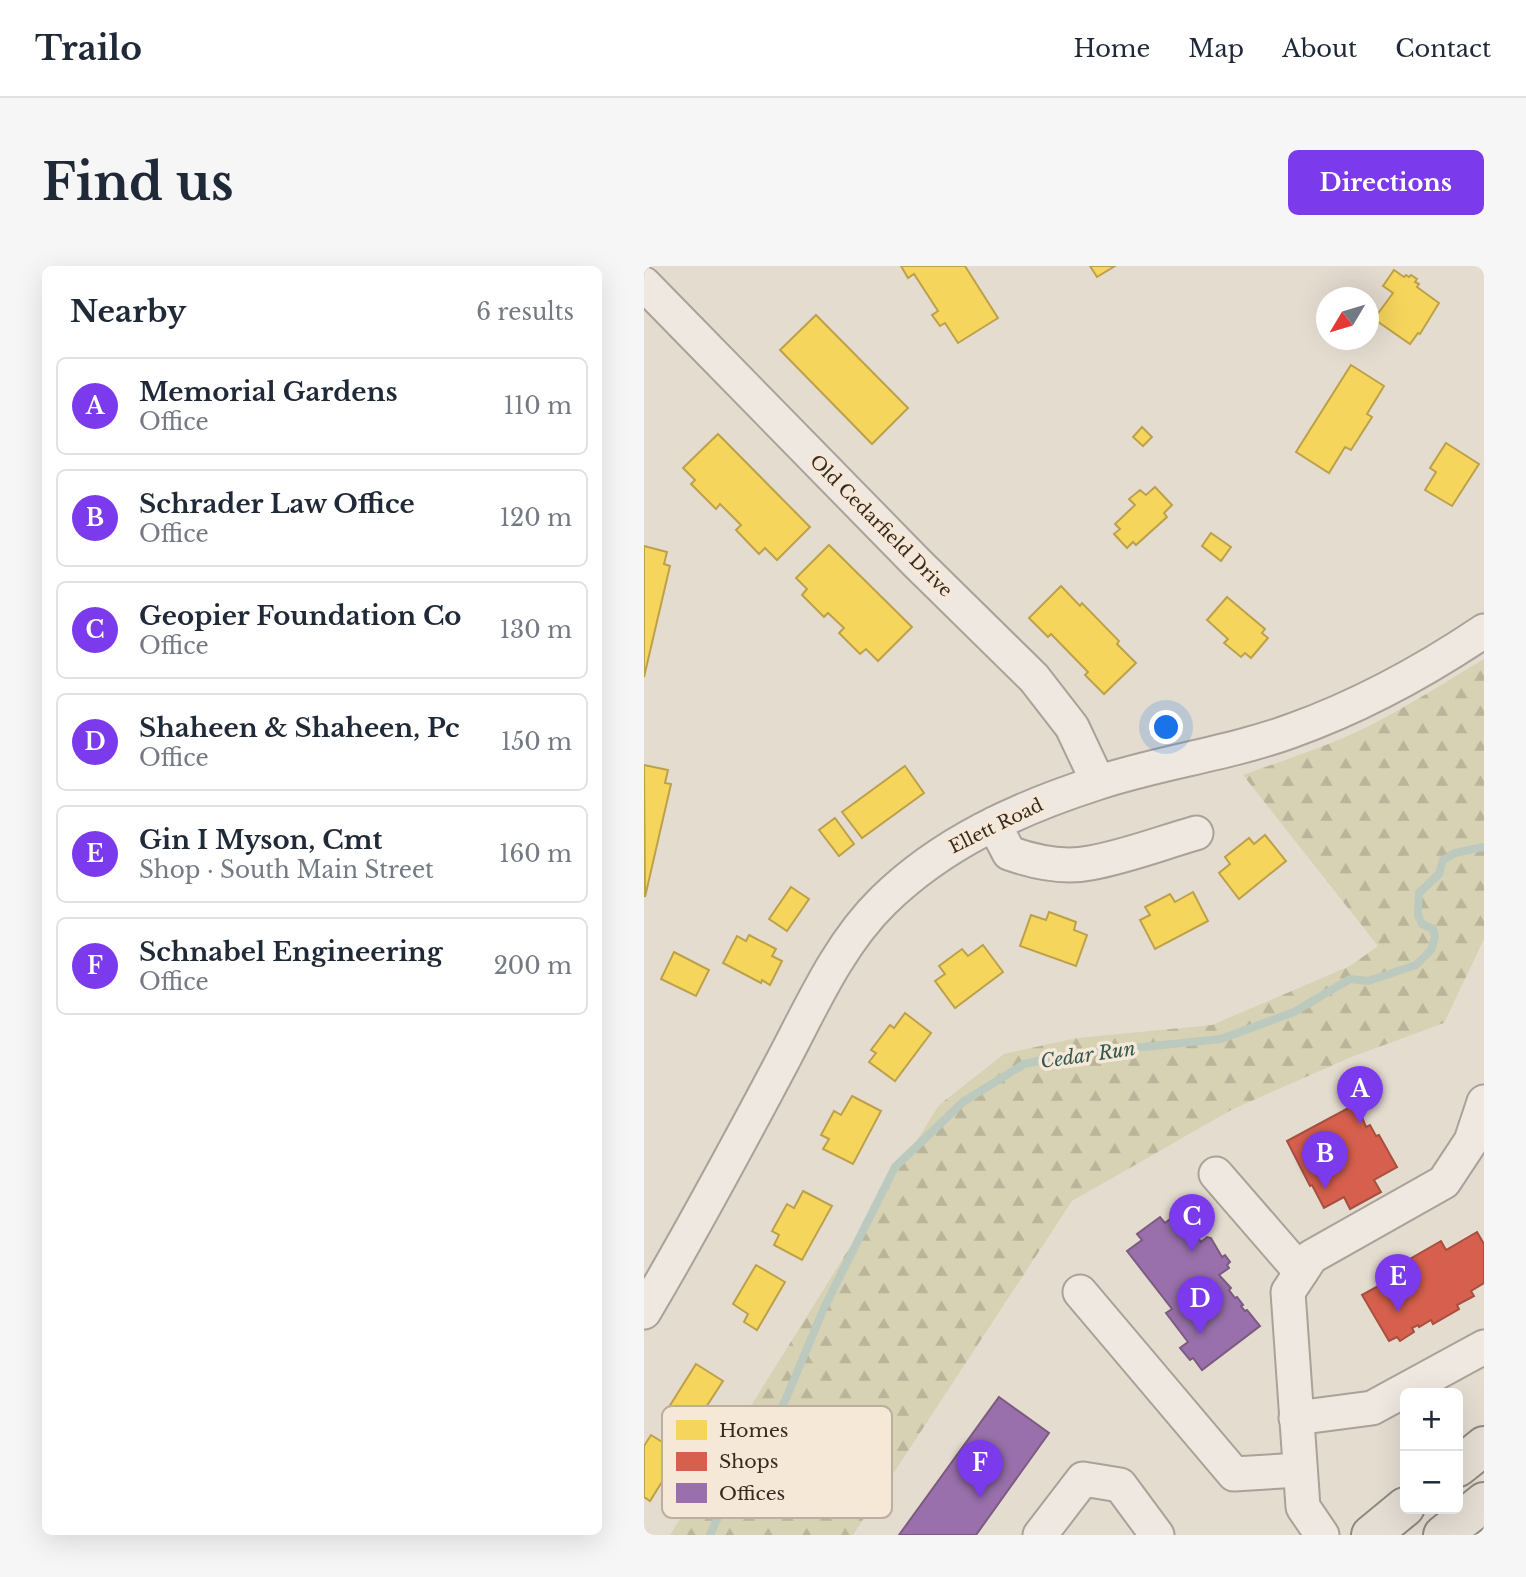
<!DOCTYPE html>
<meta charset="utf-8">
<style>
body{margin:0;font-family:"Libre Baskerville",serif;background:#f6f6f7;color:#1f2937}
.controls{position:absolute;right:21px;bottom:21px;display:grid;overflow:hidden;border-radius:10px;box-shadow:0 7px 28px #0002}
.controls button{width:63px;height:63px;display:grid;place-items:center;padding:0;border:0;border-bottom:2px solid #e0e1e3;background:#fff;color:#1f2937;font:35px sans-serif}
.compass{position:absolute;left:672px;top:21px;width:63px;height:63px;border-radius:50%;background:#fff;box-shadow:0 7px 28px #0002;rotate:232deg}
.you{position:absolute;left:523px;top:462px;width:24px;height:24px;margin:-18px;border:5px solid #fff;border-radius:50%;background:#1a73e8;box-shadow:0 0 0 10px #1a73e833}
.badge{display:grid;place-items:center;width:46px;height:46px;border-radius:50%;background:#7c3aed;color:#fff;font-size:23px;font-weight:700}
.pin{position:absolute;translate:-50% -58px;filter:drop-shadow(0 2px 4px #0008)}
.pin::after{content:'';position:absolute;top:37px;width:24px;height:21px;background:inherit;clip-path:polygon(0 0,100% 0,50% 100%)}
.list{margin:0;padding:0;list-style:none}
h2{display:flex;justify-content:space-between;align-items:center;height:91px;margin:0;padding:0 28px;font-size:30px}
h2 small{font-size:23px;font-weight:400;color:#747a83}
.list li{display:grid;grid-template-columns:46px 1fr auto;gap:21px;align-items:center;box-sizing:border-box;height:98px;margin:0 14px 14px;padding:0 14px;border:2px solid #e0e1e3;border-radius:10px}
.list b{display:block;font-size:26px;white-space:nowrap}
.list p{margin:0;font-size:23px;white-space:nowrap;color:#747a83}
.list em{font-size:23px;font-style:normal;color:#747a83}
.map{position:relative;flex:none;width:840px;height:1269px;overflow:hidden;border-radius:10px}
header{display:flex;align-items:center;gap:42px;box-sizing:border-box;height:98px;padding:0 35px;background:#fff;border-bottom:2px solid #e0e1e3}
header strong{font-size:33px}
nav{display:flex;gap:38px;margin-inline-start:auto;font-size:24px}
.intro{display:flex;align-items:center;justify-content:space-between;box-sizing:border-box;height:168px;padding:0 42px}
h1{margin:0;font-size:49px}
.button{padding:18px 32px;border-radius:10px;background:#7c3aed;color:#fff;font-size:24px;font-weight:700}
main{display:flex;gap:42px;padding:0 42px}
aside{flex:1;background:#fff;border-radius:10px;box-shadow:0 7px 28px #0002}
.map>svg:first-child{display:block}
</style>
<header>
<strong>Trailo</strong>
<nav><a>Home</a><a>Map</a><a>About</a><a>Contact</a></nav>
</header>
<div class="intro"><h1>Find us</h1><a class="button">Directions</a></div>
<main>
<aside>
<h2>Nearby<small>6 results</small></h2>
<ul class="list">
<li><span class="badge">A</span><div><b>Memorial Gardens</b><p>Office</p></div><em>110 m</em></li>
<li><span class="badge">B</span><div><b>Schrader Law Office</b><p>Office</p></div><em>120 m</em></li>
<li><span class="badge">C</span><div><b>Geopier Foundation Co</b><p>Office</p></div><em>130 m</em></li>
<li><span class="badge">D</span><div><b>Shaheen &amp; Shaheen, Pc</b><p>Office</p></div><em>150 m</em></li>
<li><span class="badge">E</span><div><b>Gin I Myson, Cmt</b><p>Shop · South Main Street</p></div><em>160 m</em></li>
<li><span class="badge">F</span><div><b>Schnabel Engineering</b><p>Office</p></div><em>200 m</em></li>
</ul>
</aside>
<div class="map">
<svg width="840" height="1269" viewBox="0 0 840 1269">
<defs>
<pattern id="forest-firs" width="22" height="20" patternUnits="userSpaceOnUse" patternTransform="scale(1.75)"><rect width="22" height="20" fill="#d7d2b3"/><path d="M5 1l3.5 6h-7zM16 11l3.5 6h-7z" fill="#b9b49a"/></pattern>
</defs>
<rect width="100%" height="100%" fill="#e5dcd0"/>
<path fill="url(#forest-firs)" d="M840,393V673L800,757L710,790L589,843L428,935L209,1269H26L295,839L360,788L433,772L568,759L706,700L734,680L599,509C640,494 681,481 719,463C761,442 800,417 840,393Z"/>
<g fill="#f6d55c" stroke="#bda14a" stroke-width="2">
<polygon points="257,0 321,0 354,52 314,77 301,57 296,60 288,49 294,45 270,8 264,12"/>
<polygon points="446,0 471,0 453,11"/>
<polygon points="750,4 760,11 762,9 765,11 767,9 773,13 771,16 775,18 773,21 795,37 776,68 774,67 766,78 730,53 749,27 739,20"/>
<polygon points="172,49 264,142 228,178 136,84"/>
<polygon points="707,99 740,120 723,148 728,151 707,184 701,181 685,207 652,186"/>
<polygon points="498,161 508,171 499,180 489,171"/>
<polygon points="74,168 166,261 133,294 121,282 115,288 92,264 97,259 76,238 72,243 47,218 51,214 39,202"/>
<polygon points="802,177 835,198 808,240 781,224 792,206 786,202"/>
<polygon points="511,221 528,239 520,247 523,251 492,279 489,276 483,282 470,268 476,263 471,258 491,239 485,233 496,224 502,229"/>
<polygon points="567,267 587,281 577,295 558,280"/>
<polygon points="185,279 268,361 234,395 222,383 216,388 195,367 200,362 184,347 180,351 158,329 163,323 152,312"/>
<polygon points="0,280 23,286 20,298 26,300 0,411"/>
<polygon points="417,320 436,340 438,337 475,375 473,378 492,397 460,428 441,409 444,406 407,368 404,371 385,352"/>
<polygon points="583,331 621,363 618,367 624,372 607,392 601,387 597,391 580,377 584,373 563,354"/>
<polygon points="0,499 24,504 21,517 27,518 1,631"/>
<polygon points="261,500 280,527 218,572 198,546"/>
<polygon points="191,552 210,578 195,590 175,564"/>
<polygon points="621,569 642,595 595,633 575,607 586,598 581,591 605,572 610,578"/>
<polygon points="147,621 165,633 143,665 125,653"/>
<polygon points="549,626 564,655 511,683 496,654 506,649 501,641 526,628 531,636"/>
<polygon points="405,646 432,656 430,664 443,669 432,700 376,680 387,649 402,654"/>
<polygon points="105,669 132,683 128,690 138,695 126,719 118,714 117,717 79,697 93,670 102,675"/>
<polygon points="339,679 359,706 311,742 291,715 301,708 295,700 318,683 324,690"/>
<polygon points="30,686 65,704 52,730 17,713"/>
<polygon points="261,747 287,767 251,815 225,796 232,787 227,784 246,759 250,762"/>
<polygon points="208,830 237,845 209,898 179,883 185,873 177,869 190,845 197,849"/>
<polygon points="159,925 188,940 158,994 130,979 135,969 128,965 143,938 150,942"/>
<polygon points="112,999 141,1016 113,1064 100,1056 104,1048 89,1038"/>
<polygon points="52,1098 79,1115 51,1158 25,1141"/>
<polygon points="7,1169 36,1187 6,1235 0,1231 0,1180"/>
</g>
<g fill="#d6604d" stroke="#a75040" stroke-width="2">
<polygon points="710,839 713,839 722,861 726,859 732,870 735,869 753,901 730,914 737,926 706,943 700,931 680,942 668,919 666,920 643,875"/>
<polygon points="833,966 840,978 840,1017 827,1025 830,1030 813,1039 815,1043 789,1058 787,1054 775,1061 774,1059 768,1062 770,1066 756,1075 753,1071 745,1075 718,1029 747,1013 743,1006 797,975 802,984"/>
</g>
<g fill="#9970ab" stroke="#7c5b81" stroke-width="2">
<polygon points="535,946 542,956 547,952 556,964 551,967 557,976 563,971 567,972 578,991 581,989 586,996 583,999 585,1002 575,1009 587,1022 585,1024 591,1032 593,1031 599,1039 597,1040 601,1045 603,1044 616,1060 558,1104 549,1092 546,1094 536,1082 544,1076 522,1047 528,1043 483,985 498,974 493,968 516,951 521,957"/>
<polygon points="355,1131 405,1167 332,1269 255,1269"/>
</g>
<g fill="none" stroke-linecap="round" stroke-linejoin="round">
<polyline stroke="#bbc9be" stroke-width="8" points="66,1269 88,1220 106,1197 141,1135 180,1042 251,901 319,836 380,798 422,789 577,773 650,746 706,713 724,715 772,699 787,684 791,671 789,663 778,658 774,649 775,627 795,608 799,594 811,587 840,581"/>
<g stroke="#aaa198" stroke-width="37">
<g id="minor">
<polyline points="0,18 273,297 390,412 428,461 454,516"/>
<path d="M350,558L365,587C390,596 420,602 446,597C481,591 517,577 552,567"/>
<polyline points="572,908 657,1006"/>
<polyline points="436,1026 590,1208 656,1204"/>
<path d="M0,1046C48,965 92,883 136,800C166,744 193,680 239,635C298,577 375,542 453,517C516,496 584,488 647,465C717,440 779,406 840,365"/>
<polyline points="652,1152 728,1142 840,1081"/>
<polyline points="396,1269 439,1213 476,1219 513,1269"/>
<polyline points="678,1269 659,1241 644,1026 667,991 800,916 827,875 840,836"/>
</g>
</g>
<g stroke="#90877f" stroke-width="42">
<g id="major">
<polyline points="814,1201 840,1180"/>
<polyline points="727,1269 761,1241"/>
<polyline points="799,1269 840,1236"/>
</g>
</g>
<use href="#minor" stroke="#eee8e1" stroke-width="33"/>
<use href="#major" stroke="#e4ddd3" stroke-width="38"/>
</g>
<g text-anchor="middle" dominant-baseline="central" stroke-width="7" stroke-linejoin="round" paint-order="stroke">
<g font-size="18" fill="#392920" stroke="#f5e8d7">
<text transform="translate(237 260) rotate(45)">Old Cedarfield Drive</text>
<text transform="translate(352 560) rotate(-26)">Ellett Road</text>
</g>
<g font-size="19" font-style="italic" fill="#305850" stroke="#f5e8d7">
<text transform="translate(444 789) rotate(-8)">Cedar Run</text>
</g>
</g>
<rect x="18" y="1140" width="230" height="112" rx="10" fill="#f5e8d7" stroke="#bdafa0" stroke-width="2"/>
<rect x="32" y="1154" width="31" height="20" fill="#f6d55c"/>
<rect x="32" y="1186" width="31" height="19" fill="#d6604d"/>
<rect x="32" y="1217" width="31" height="20" fill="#9970ab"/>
<g font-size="19" fill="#392920">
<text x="75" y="1171">Homes</text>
<text x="75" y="1202">Shops</text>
<text x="75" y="1234">Offices</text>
</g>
</svg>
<div class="controls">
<button>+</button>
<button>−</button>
</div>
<svg class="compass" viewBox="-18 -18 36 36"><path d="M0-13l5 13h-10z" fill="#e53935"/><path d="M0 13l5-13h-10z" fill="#747a83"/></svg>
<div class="you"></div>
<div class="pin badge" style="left:716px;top:858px">A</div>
<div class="pin badge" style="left:681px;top:923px">B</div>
<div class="pin badge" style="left:548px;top:986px">C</div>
<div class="pin badge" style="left:556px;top:1068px">D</div>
<div class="pin badge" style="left:754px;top:1046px">E</div>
<div class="pin badge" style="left:336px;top:1232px">F</div>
</div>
</main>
